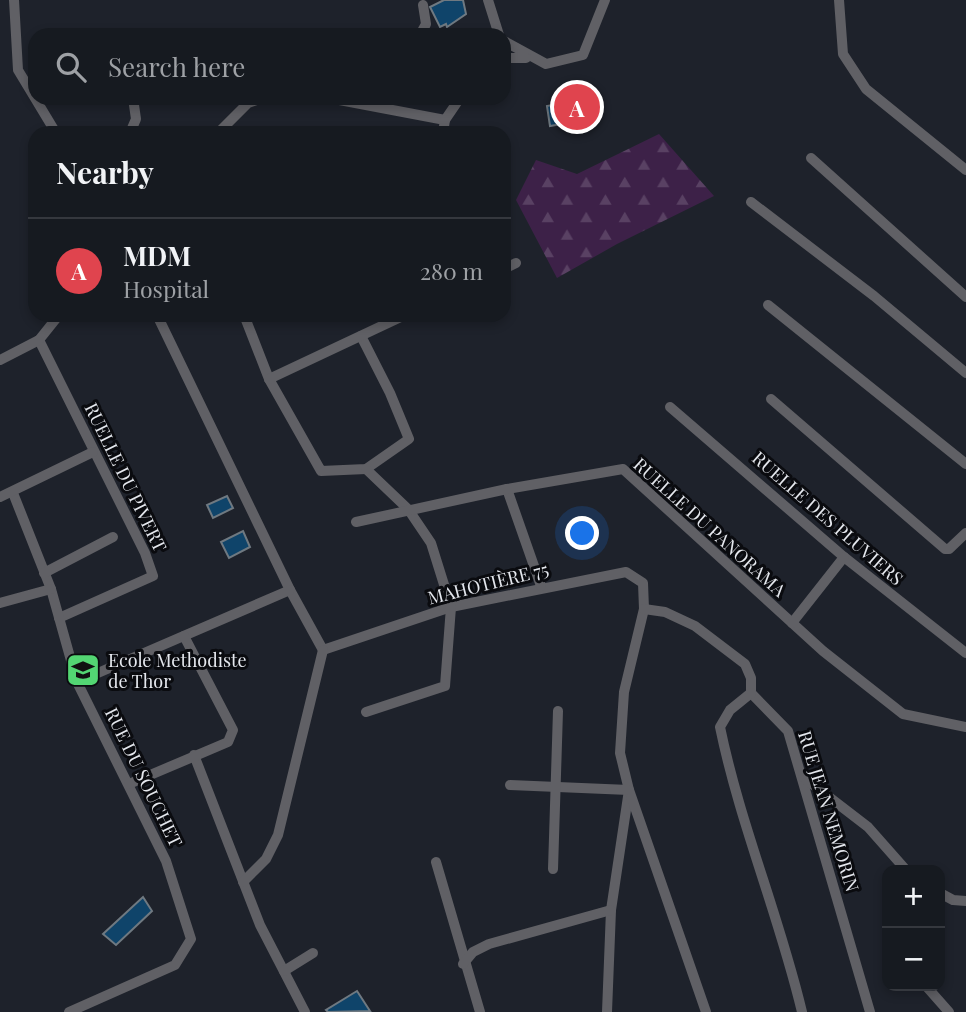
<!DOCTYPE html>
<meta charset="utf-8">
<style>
body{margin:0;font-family:"Playfair Display",serif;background:#23272d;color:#f1f3f6}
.controls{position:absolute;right:21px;bottom:21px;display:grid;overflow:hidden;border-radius:14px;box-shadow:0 4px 10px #0003}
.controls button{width:63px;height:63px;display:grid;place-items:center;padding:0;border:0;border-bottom:2px solid #35383e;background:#161a20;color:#f1f3f6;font:35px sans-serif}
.you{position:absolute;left:583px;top:534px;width:24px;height:24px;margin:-18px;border:5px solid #fff;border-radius:50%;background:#1a73e8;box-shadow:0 0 0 10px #1a73e833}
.badge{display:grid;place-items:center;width:46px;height:46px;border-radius:50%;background:#53d673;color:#fff;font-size:23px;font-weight:700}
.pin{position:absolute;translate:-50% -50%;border:4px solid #fff;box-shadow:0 2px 7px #0006}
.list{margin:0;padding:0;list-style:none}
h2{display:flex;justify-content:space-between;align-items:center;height:91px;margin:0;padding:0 28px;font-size:30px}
h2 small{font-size:23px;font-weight:400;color:#9ea1a5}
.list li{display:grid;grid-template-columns:46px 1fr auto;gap:21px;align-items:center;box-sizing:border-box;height:105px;padding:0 28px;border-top:2px solid #35383e}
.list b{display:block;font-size:26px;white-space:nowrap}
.list p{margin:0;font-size:23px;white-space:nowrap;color:#9ea1a5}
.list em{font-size:23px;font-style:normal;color:#9ea1a5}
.icon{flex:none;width:38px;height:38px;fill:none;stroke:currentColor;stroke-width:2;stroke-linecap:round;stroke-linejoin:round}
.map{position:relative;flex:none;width:966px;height:1012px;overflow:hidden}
.search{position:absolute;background:#161a20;box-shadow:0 4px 10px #0003;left:28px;top:28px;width:483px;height:77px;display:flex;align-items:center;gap:18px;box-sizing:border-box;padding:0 24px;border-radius:21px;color:#9ea1a5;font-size:26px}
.panel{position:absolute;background:#161a20;box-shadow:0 4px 10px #0003;left:28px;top:126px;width:483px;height:196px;border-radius:21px}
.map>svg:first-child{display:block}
</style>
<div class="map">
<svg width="966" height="1012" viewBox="0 0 966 1012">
<defs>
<pattern id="forest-firs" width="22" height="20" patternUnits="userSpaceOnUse" patternTransform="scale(1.75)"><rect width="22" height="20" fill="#3d2148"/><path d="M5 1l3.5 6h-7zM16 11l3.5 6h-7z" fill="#594163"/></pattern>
</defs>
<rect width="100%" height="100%" fill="#1e222b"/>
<polygon fill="url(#forest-firs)" points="659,134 714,196 617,244 557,278 516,200 536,160 577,174"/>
<g fill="#0f446a" stroke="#6f7981" stroke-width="2">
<polygon points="444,0 463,0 466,14 447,27 446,24 440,27 430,7"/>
<polygon points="573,91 574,97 565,98 564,92"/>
<polygon points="587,99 590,119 550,126 547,106 558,104 560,114 563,114 562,106 573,105 574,113 579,112 577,101"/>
<polygon points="227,496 233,508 213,518 207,505"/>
<polygon points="243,531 250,547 229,558 221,542"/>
<polygon points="143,897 152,911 116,945 103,934"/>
<polygon points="357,991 370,1011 328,1012 326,1010"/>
</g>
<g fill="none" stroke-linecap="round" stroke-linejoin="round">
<g stroke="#606065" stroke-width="10">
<polyline points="14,0 18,70 56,133"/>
<polyline points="488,0 499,35"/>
<polyline points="839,0 843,54 866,89 966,170"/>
<polyline points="420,35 426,24 423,5"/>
<polyline points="504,41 546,64 583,55 605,0"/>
<polyline points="504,58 526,58"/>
<polyline points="329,98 445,120"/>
<polyline points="130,133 136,119 133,98"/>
<polyline points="218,133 248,103 262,98"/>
<polyline points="443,133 445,120 460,98"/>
<polyline points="811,158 966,297"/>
<polyline points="751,202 874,296 966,373"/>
<polyline points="504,269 516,263"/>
<polyline points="768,305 966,464"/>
<polyline points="157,315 290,590 323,650 451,607 626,572 643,583 644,609 624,692 620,753 629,790 611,910 607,1012"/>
<polyline points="244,315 269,379 321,471 366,469 409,439 390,393 361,336"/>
<polyline points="39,340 145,553 153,576 59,618"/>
<polyline points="0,360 39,340 59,315"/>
<polyline points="269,379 405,315"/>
<polyline points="771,399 945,549 949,549 966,533"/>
<polyline points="670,407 844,557 966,653"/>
<polyline points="366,469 408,509 431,543 451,607 445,686 366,712"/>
<polyline points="507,489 541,586"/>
<polyline points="13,493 51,589 77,682 166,861 191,939 175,965 69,1012"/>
<polyline points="0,497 93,452"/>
<polyline points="356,522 507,489 623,469 823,651 903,714 966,727"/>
<polyline points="44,573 113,537"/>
<polyline points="0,603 51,589"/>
<polyline points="644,609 665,612 695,626 745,664 751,678 751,693 788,731 870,1012"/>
<polyline points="792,623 844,557"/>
<polyline points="77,682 290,590"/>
<path d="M751,693L730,710L720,727C740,824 779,915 802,1012"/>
<polyline points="194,755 260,925 305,1012"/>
<polyline points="803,777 868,827 906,870"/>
<polyline points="129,784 228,742 233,730 184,636"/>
<polyline points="510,785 629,790 706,1012"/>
<polyline points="436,862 480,1012"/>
<polyline points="553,869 558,711"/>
<polyline points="243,882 266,859 278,835 323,650"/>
<polyline points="940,893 953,900 966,901"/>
<polyline points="463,964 473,952 489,944 611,910"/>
<polyline points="284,971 313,953"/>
<polyline points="926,986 949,1012"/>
</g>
</g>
<defs>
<g id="school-square" transform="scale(1.75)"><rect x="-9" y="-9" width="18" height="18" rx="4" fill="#53d673" stroke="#0a0b0f"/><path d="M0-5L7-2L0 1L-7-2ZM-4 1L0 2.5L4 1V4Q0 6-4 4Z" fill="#111"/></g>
</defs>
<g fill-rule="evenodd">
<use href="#school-square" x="83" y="670"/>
</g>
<g text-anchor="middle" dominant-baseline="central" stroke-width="6" stroke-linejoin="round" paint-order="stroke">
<g font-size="18" fill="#e5e8ee" stroke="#0a0b0f">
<text transform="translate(126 477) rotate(64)">RUELLE DU PIVERT</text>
<text transform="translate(828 518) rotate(41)">RUELLE DES PLUVIERS</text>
<text transform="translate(710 527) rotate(42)">RUELLE DU PANORAMA</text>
<text transform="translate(488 583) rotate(-14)">MAHOTIÈRE 75</text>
<text transform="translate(144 777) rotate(64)">RUE DU SOUCHET</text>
<text transform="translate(829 811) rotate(73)">RUE JEAN NEMORIN</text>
</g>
<g font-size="18" fill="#e5e8ee" stroke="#0a0b0f" text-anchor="start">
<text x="108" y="660">Ecole Methodiste<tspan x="108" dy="21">de Thor</tspan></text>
</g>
</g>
</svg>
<div class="controls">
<button>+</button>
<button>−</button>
</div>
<div class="you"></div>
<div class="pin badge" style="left:577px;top:107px;background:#e0444e">A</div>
<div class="search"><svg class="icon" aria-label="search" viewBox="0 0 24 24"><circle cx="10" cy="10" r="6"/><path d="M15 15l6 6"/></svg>Search here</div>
<section class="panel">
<h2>Nearby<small></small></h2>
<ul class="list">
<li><span class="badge" style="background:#e0444e">A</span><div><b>MDM</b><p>Hospital</p></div><em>280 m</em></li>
</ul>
</section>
</div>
